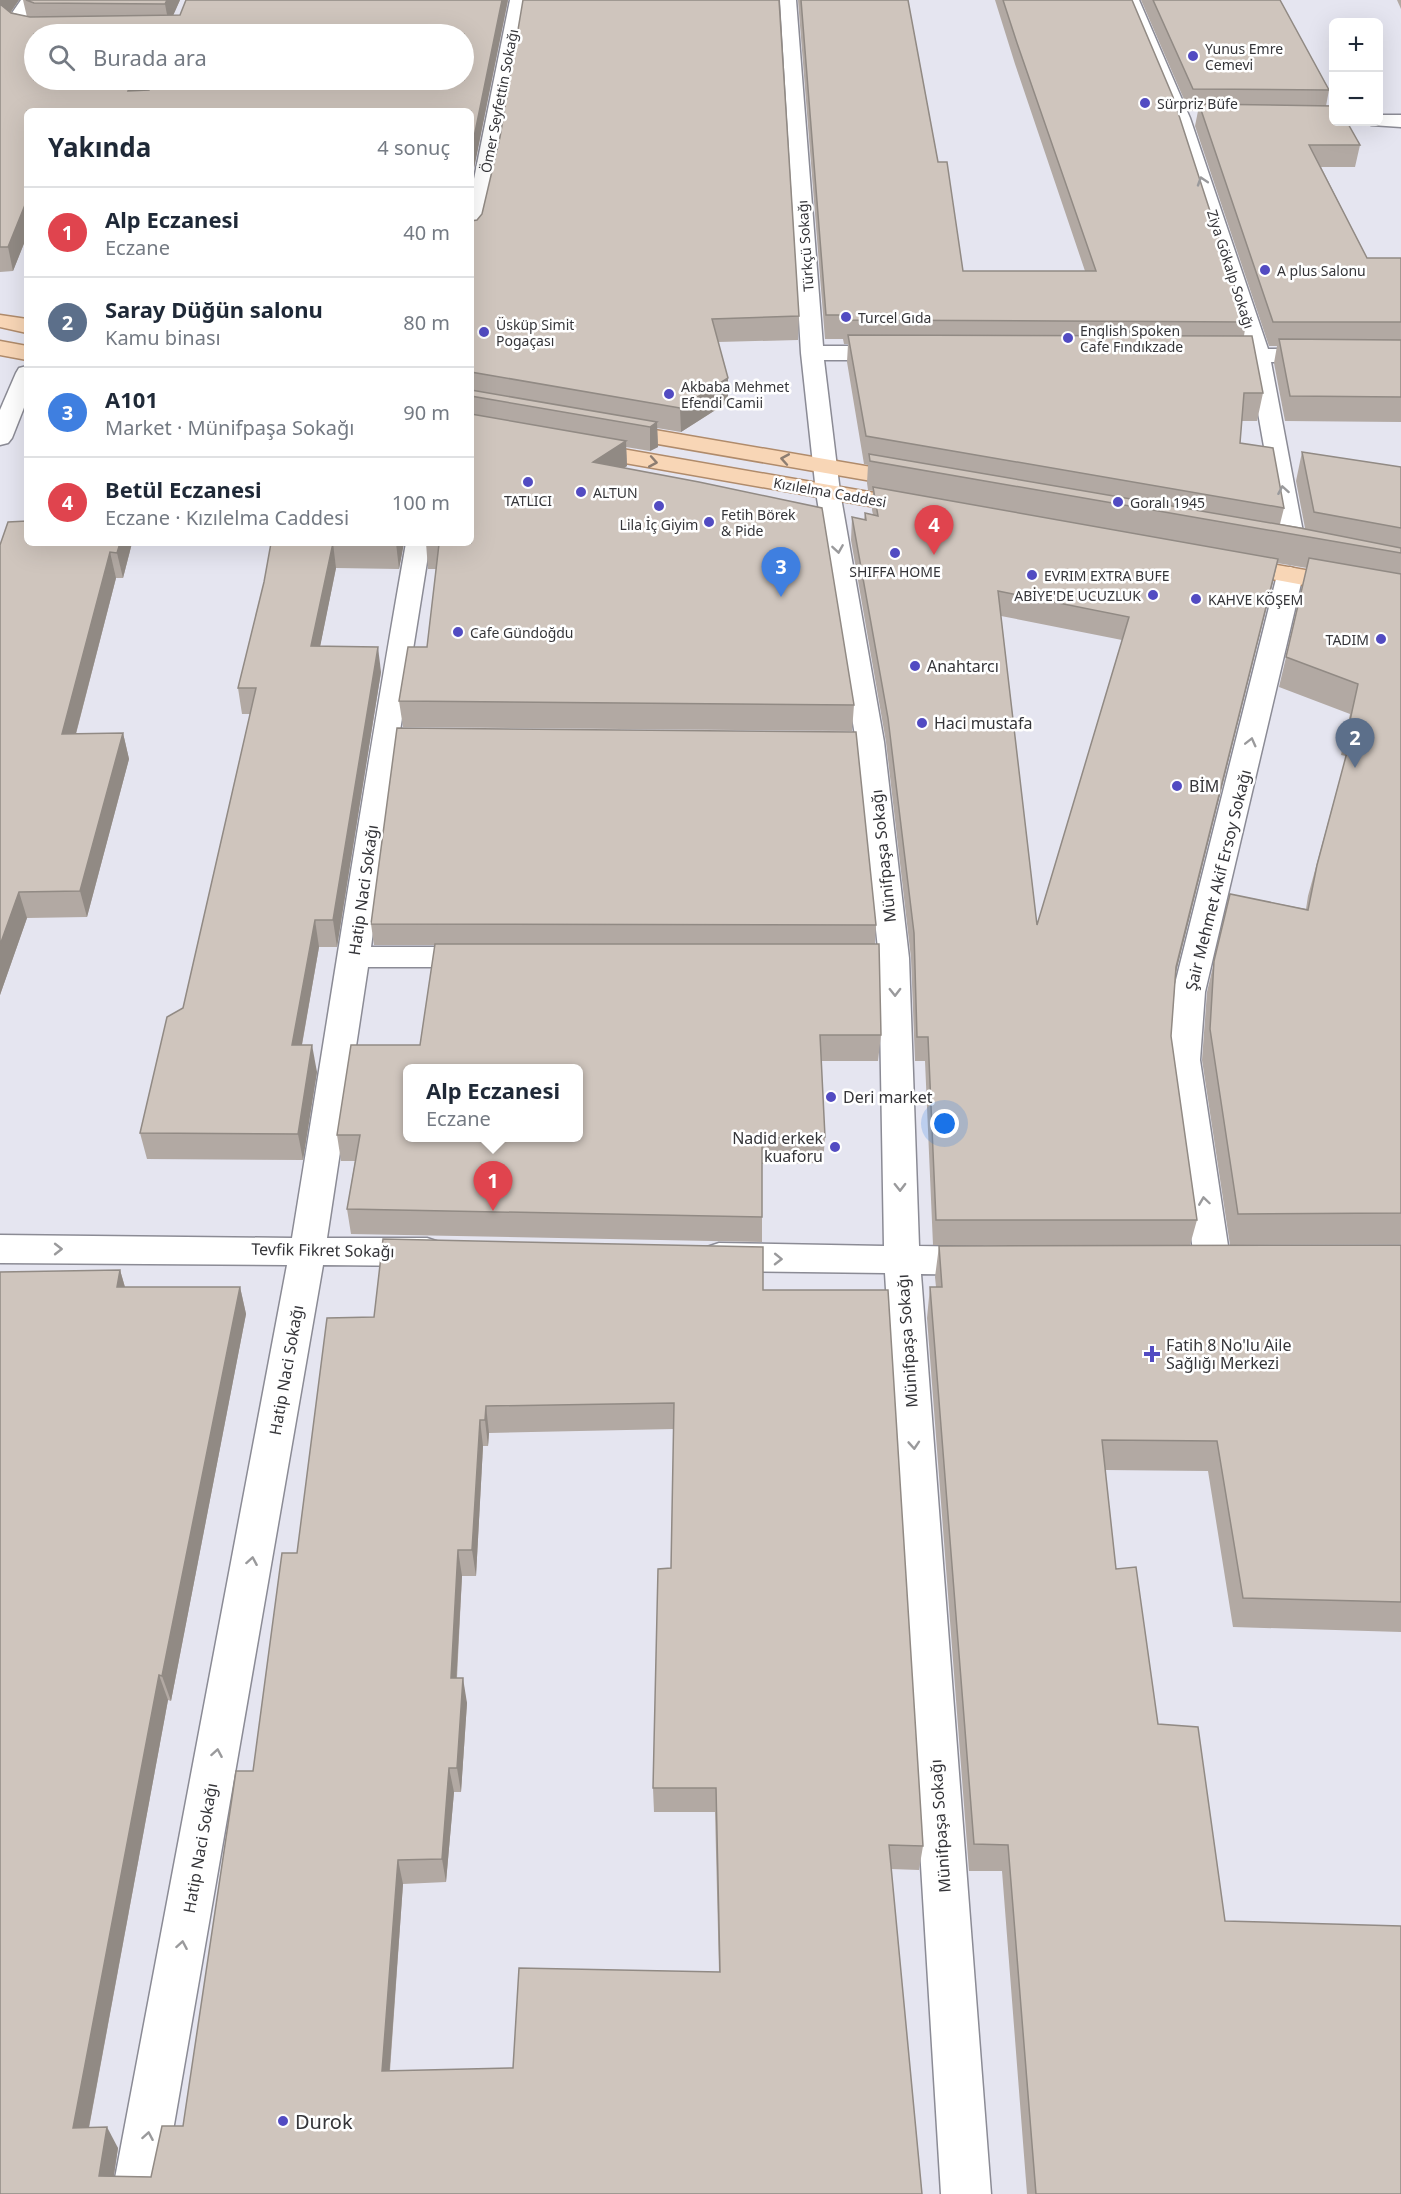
<!DOCTYPE html>
<html lang="tr">
<meta charset="utf-8">
<style>
body{margin:0;font-family:"Noto Sans",sans-serif;background:#f6f6f7;color:#1f2937}
.controls{position:absolute;right:18px;top:18px;display:grid;overflow:hidden;border-radius:9px;box-shadow:0 6px 24px #0002}
.controls button{width:54px;height:54px;display:grid;place-items:center;padding:0;border:0;border-bottom:2px solid #e0e1e3;background:#fff;color:#1f2937;font:30px sans-serif}
.you{position:absolute;left:945px;top:1124px;width:21px;height:21px;margin:-15px;border:4px solid #fff;border-radius:50%;background:#1a73e8;box-shadow:0 0 0 9px #1a73e833}
.badge{display:grid;place-items:center;width:39px;height:39px;border-radius:50%;background:#ea580c;color:#fff;font-size:20px;font-weight:700}
.pin{position:absolute;translate:-50% -50px;filter:drop-shadow(0 2px 3px #0008)}
.pin::after{content:'';position:absolute;top:32px;width:21px;height:18px;background:inherit;clip-path:polygon(0 0,100% 0,50% 100%)}
.popup{position:absolute;left:403px;top:1064px;width:180px;height:78px;box-sizing:border-box;display:grid;place-content:center;border-radius:9px;background:#fff;filter:drop-shadow(0 2px 4px #0005);font-size:20px;white-space:nowrap;color:#747a83}
.popup b{font-size:22px;color:#1f2937}
.popup::after{content:'';position:absolute;left:50%;top:100%;margin-left:-12px;border:12px solid transparent;border-top-color:#fff}
.list{margin:0;padding:0;list-style:none}
h2{display:flex;justify-content:space-between;align-items:center;height:78px;margin:0;padding:0 24px;font-size:26px}
h2 small{font-size:20px;font-weight:400;color:#747a83}
.list li{display:grid;grid-template-columns:39px 1fr auto;gap:18px;align-items:center;box-sizing:border-box;height:90px;padding:0 24px;border-top:2px solid #e0e1e3}
.list b{display:block;font-size:22px;white-space:nowrap}
.list p{margin:0;font-size:20px;white-space:nowrap;color:#747a83}
.list em{font-size:20px;font-style:normal;color:#747a83}
.icon{flex:none;width:33px;height:33px;fill:none;stroke:currentColor;stroke-width:2;stroke-linecap:round;stroke-linejoin:round}
.map{position:relative;flex:none;width:1401px;height:2194px;overflow:hidden}
.search{position:absolute;background:#fff;box-shadow:0 6px 24px #0002;left:24px;top:24px;width:450px;height:66px;display:flex;align-items:center;gap:15px;box-sizing:border-box;padding:0 21px;border-radius:33px;color:#747a83;font-size:22px}
.panel{position:absolute;background:#fff;box-shadow:0 6px 24px #0002;left:24px;top:108px;width:450px;height:438px;border-radius:9px}
.map>svg:first-child{display:block}
</style>
<div class="map">
<svg width="1401" height="2194" viewBox="0 0 1401 2194">
<rect width="100%" height="100%" fill="#e5e5f0"/>
<g fill="none" stroke-linecap="round" stroke-linejoin="round">
<g stroke="#8b8b95" stroke-width="3">
<g id="minor">
<path d="M21,0H37L24,21L53,27L56,31L53,34C37,34 16,37 5,23Z"/>
<polygon points="510,0 526,0 499,159 481,237 478,241 471,243 471,194"/>
<polygon points="780,0 796,0 823,346 892,346 900,348 903,353 900,358 892,360 824,360 840,492 884,742 909,958 919,1246 982,1247 995,1251 1000,1261 995,1271 982,1275 921,1274 991,2194 941,2194 885,1273 719,1271 707,1267 701,1257 707,1247 719,1243 884,1246 879,958 856,742 816,492 801,353"/>
<polygon points="1123,0 1139,0 1190,118 1268,349 1401,348 1401,362 1271,362 1306,548 1303,553 1294,555 1285,553 1282,548 1249,362 1202,361 1199,356 1202,351 1246,349 1172,118"/>
<polygon points="1378,115 1401,115 1401,127 1371,125 1369,122 1378,122"/>
<polygon points="27,366 27,400 12,438 8,443 0,445 0,410 16,373 19,368"/>
<path d="M406,543H430L399,737L371,947H478L489,950L493,957L489,964L478,967H368L327,1238H427L439,1242L445,1252L439,1262L427,1266L323,1265L162,2194H112L287,1265L0,1263V1235L292,1238C330,1006 365,774 406,543Z"/>
<polygon points="1290,567 1299,570 1303,575 1205,992 1200,1060 1230,1259 1225,1269 1212,1273 1199,1269 1194,1259 1168,1060 1173,992 1277,575 1281,570"/>
</g>
</g>
<g stroke="#b08b6b" stroke-width="3">
<g id="major">
<polygon points="0,315 27,319 27,333 0,327"/>
<polygon points="0,341 27,346 27,360 0,355"/>
<polygon points="614,423 912,474 920,476 924,481 920,486 912,488 606,435 602,430 606,425"/>
<polygon points="582,442 915,500 924,502 927,507 924,512 915,514 574,454 570,449 574,444"/>
<polygon points="1232,557 1401,587 1401,603 1223,570 1219,565 1223,560"/>
</g>
</g>
<use href="#minor" fill="#fff" fill-rule="evenodd"/>
<use href="#major" fill="#f8d6b6" fill-rule="evenodd"/>
</g>
<g fill="#b2a9a3" fill-rule="evenodd">
<path d="M0,0H19L11,12L27,17L23,0H180L173,15H180L186,0H508L471,183V111H27V236L13,271L0,272ZM34,34L464,80L140,90L144,80H34Z"/>
<path d="M798,0H908L938,162L963,271H1085L1015,64L995,0H1132L1246,322L1244,336L1263,393L1257,421H1242L1240,443L1284,508L1280,524L1305,528L1296,481L1302,452L1401,467V1244L1230,1245L1202,1060L1207,992L1230,894L1306,909L1308,896L1346,756L1341,755L1350,714L1279,687L1307,568L1277,563L1176,972L1171,1036L1197,1220L1190,1245H933L925,1061H915L911,958L886,742L851,540L852,517L864,520L865,513L873,515L872,510L873,491L868,490L867,483L868,465L864,464L847,362L848,344H844L843,339H825ZM1001,616L1122,640L1037,925Z"/>
<polygon points="1141,0 1280,0 1329,90 1326,106 1360,145 1355,167 1321,167 1367,258 1401,258 1401,422 1285,421 1274,363 1277,346 1269,346 1195,126 1198,111 1189,111"/>
<polygon points="1397,0 1401,0 1401,9"/>
<polygon points="471,221 799,316 798,340 718,342 728,378 728,402 681,432 657,428 658,447 650,451 626,447 627,466 624,468 854,705 852,731 403,727 399,701 427,647 436,569 428,569 426,543 471,543"/>
<polygon points="27,543 132,543 123,578 116,578 76,734 123,733 129,759 87,917 27,918 0,995 0,545"/>
<polygon points="271,543 404,543 399,569 336,568 320,646 381,672 337,947 319,947 302,1045 317,1072 303,1160 147,1159 140,1133 183,1008 250,714 242,714 238,688 264,582"/>
<polygon points="371,924 876,925 875,944 881,1035 878,1061 821,1061 825,1137 823,1163 762,1164 762,1242 351,1234 347,1209 355,1161 341,1161 337,1135 420,1045 435,945 374,945"/>
<polygon points="1401,1245 1401,1632 1233,1627 1208,1471 1105,1470 1116,1569 1158,1724 1225,1921 1401,2194 1027,2194 1002,1871 969,1871 927,1318 930,1287 936,1287 935,1277 939,1246"/>
<path d="M120,1270L125,1287H240L246,1314L171,1701L168,1700L89,2128L118,2148L114,2176L151,2177L183,2126L297,1553L374,1317L763,1290L923,1846L919,1870L891,1869L922,2194H0ZM674,1429L671,1568L653,1788L654,1812H715L719,1972L513,2068L390,2071L403,1884L446,1882L454,1792H461L467,1703L457,1678L462,1576H476L483,1446H488L489,1433Z"/>
</g>
<g fill="#918a84">
<polygon points="0,0 19,0 3,23 0,11"/>
<polygon points="167,0 180,0 169,25 165,4"/>
<polygon points="502,0 508,0 471,183 471,152"/>
<polygon points="132,80 144,80 132,111 128,91"/>
<polygon points="27,200 27,236 13,271 8,247"/>
<polygon points="728,378 728,402 681,432 680,408"/>
<polygon points="657,422 658,447 650,451 650,427"/>
<polygon points="626,441 627,466 594,487 593,462"/>
<polygon points="120,543 132,543 123,578 117,553"/>
<polygon points="333,543 336,568 315,672 311,646"/>
<polygon points="396,543 404,543 399,569"/>
<polygon points="110,552 116,578 69,760 62,734"/>
<polygon points="1278,559 1273,582 1171,992 1176,967"/>
<polygon points="378,647 381,672 337,947 333,920"/>
<polygon points="123,733 129,759 87,917 80,891"/>
<polygon points="19,892 27,918 0,995 0,945"/>
<polygon points="315,920 319,947 297,1072 292,1045"/>
<polygon points="312,1045 317,1072 303,1160 298,1134"/>
<polygon points="120,1270 128,1298 117,1287"/>
<polygon points="240,1287 246,1314 171,1701 162,1676"/>
<polygon points="486,1406 489,1433 488,1446 485,1420"/>
<polygon points="480,1420 483,1446 476,1576 472,1550"/>
<polygon points="458,1550 462,1576 455,1703 451,1678"/>
<polygon points="159,1675 168,1700 85,2148 73,2128"/>
<polygon points="463,1678 467,1703 461,1792 457,1768"/>
<polygon points="449,1768 454,1792 446,1882 442,1859"/>
<polygon points="398,1860 403,1884 388,2092 382,2071"/>
<polygon points="107,2127 118,2148 111,2194 99,2176"/>
</g>
<g fill="#cfc5bd" stroke="#918a84" stroke-width="1.5" fill-rule="evenodd">
<polygon points="26,0 167,0 165,4 34,3"/>
<path d="M186,0H502L471,152V111H27V200L8,247H0V4L11,13L30,17L180,15ZM34,34H464V80H153L149,90L128,91L132,80H34Z"/>
<polygon points="523,0 779,0 799,316 712,319 728,378 680,408 471,372 471,221 477,220 482,214 500,137"/>
<polygon points="801,0 908,0 938,162 947,162 963,271 1096,271 1017,43 1003,0 1132,0 1173,97 1246,322 845,320 844,315 826,315"/>
<polygon points="1153,0 1280,0 1329,90 1193,89"/>
<polygon points="1199,104 1334,106 1334,122 1347,122 1360,145 1309,145 1367,258 1401,258 1401,322 1273,322"/>
<polygon points="848,335 1252,336 1263,393 1244,393 1240,443 1273,448 1284,508 866,436"/>
<polygon points="1279,339 1401,340 1401,397 1290,396"/>
<polygon points="471,390 657,422 650,427 471,396"/>
<polygon points="471,414 626,441 593,462 699,482 822,508 854,705 399,701 408,647 427,647 439,544 425,544 426,543 471,543"/>
<polygon points="1302,452 1401,467 1401,528 1314,512"/>
<polygon points="869,454 1300,528 1401,548 1401,553 870,461"/>
<path d="M873,487L1278,559L1176,967L1171,1036L1197,1220H936L928,1037H917L914,933L888,718L852,517L866,520L865,513L878,516ZM998,591L1129,617L1037,925Z"/>
<polygon points="27,521 27,543 120,543 117,553 110,552 62,734 123,733 80,891 19,892 0,945 0,545 8,522"/>
<polygon points="271,543 333,543 311,646 378,647 333,920 315,920 292,1045 312,1045 298,1134 140,1133 167,1017 183,1008 256,688 238,688 264,582"/>
<polygon points="1309,558 1401,574 1401,1213 1238,1214 1210,1029 1214,961 1230,894 1308,910 1317,865 1354,726 1349,725 1358,684 1286,657"/>
<polygon points="397,728 856,732 876,925 371,924"/>
<path d="M435,944H879L881,1035H820L825,1137L762,1138V1217L347,1209L360,1135H337L351,1045H420ZM408,1068H579V1137H408Z"/>
<path d="M383,1239L763,1247V1290H888L923,1846L889,1845L922,2194H0V1272L120,1270L117,1287H240L162,1676L159,1675L73,2128L107,2127L99,2176L151,2177L162,2126H183L236,1771H253L282,1553H297L327,1318L374,1317ZM674,1403L671,1568L658,1569L653,1788H716L720,1972L519,1968L513,2068L382,2071L398,1860L442,1859L449,1768H457L463,1678H451L458,1550H472L480,1420H485L486,1406Z"/>
<polygon points="1401,1245 1401,1602 1243,1598 1217,1441 1102,1440 1116,1569 1136,1567 1158,1724 1198,1727 1225,1921 1401,1926 1401,2194 1036,2194 1008,1845 974,1844 930,1287 942,1287 939,1246"/>
</g>
<defs><path id="oneway-chevron" d="M-2-3.5L2.5 0L-2 3.5" fill="none" stroke-width="1.6" stroke-linecap="round" stroke-linejoin="round" transform="scale(1.5)"/></defs>
<g stroke="#9a9a9c">
<use href="#oneway-chevron" transform="translate(1202 181) rotate(-108)"/>
<use href="#oneway-chevron" transform="translate(1283 490) rotate(-100)"/>
<use href="#oneway-chevron" transform="translate(838 549) rotate(81)"/>
<use href="#oneway-chevron" transform="translate(1251 742) rotate(-76)"/>
<use href="#oneway-chevron" transform="translate(895 992) rotate(89)"/>
<use href="#oneway-chevron" transform="translate(900 1187) rotate(89)"/>
<use href="#oneway-chevron" transform="translate(1204 1201) rotate(-98)"/>
<use href="#oneway-chevron" transform="translate(58 1249)"/>
<use href="#oneway-chevron" transform="translate(778 1259) rotate(1)"/>
<use href="#oneway-chevron" transform="translate(914 1445) rotate(86)"/>
<use href="#oneway-chevron" transform="translate(252 1561) rotate(-80)"/>
<use href="#oneway-chevron" transform="translate(217 1753) rotate(-80)"/>
<use href="#oneway-chevron" transform="translate(182 1945) rotate(-80)"/>
<use href="#oneway-chevron" transform="translate(148 2136) rotate(-80)"/>
</g>
<g stroke="#8d7d71">
<use href="#oneway-chevron" transform="translate(785 459) rotate(-170)"/>
<use href="#oneway-chevron" transform="translate(653 462) rotate(10)"/>
</g>
<g fill="#524bc2" stroke="#fff" stroke-width="2">
<circle cx="1193" cy="56" r="6"/>
<circle cx="1145" cy="103" r="6"/>
<circle cx="1265" cy="270" r="6"/>
<circle cx="846" cy="317" r="6"/>
<circle cx="484" cy="332" r="6"/>
<circle cx="1068" cy="338" r="6"/>
<circle cx="669" cy="394" r="6"/>
<circle cx="528" cy="482" r="6"/>
<circle cx="581" cy="492" r="6"/>
<circle cx="1118" cy="502" r="6"/>
<circle cx="659" cy="506" r="6"/>
<circle cx="709" cy="522" r="6"/>
<circle cx="895" cy="553" r="6"/>
<circle cx="1032" cy="575" r="6"/>
<circle cx="1153" cy="595" r="6"/>
<circle cx="1196" cy="599" r="6"/>
<circle cx="458" cy="632" r="6"/>
<circle cx="1381" cy="639" r="6"/>
<circle cx="915" cy="666" r="6"/>
<circle cx="922" cy="723" r="6"/>
<circle cx="1177" cy="786" r="6"/>
<circle cx="831" cy="1097" r="6"/>
<circle cx="835" cy="1147" r="6"/>
<path d="M1149 1345h6v6h6v6h-6v6h-6v-6h-6v-6h6z"/>
<circle cx="283" cy="2121" r="6"/>
</g>
<g text-anchor="middle" dominant-baseline="central" stroke-width="5" stroke-linejoin="round" paint-order="stroke">
<g font-size="14" fill="#353539" stroke="#fff" text-anchor="start">
<text x="1205" y="48">Yunus Emre<tspan x="1205" dy="16">Cemevi</tspan></text>
<text x="1157" y="103">Sürpriz Büfe</text>
<text x="1277" y="270">A plus Salonu</text>
<text x="858" y="317">Turcel Gıda</text>
<text x="496" y="324">Üsküp Simit<tspan x="496" dy="16">Pogaçası</tspan></text>
<text x="1080" y="330">English Spoken<tspan x="1080" dy="16">Cafe Fındıkzade</tspan></text>
<text x="681" y="386">Akbaba Mehmet<tspan x="681" dy="16">Efendi Camii</tspan></text>
<text x="593" y="492">ALTUN</text>
<text x="528" y="500" text-anchor="middle">TATLICI</text>
<text x="1130" y="502">Goralı 1945</text>
<text x="721" y="514">Fetih Börek<tspan x="721" dy="16">&amp; Pide</tspan></text>
<text x="659" y="524" text-anchor="middle">Lila İç Giyim</text>
<text x="895" y="571" text-anchor="middle">SHIFFA HOME</text>
<text x="1044" y="575">EVRIM EXTRA BUFE</text>
<text x="1141" y="595" text-anchor="end">ABİYE'DE UCUZLUK</text>
<text x="1208" y="599">KAHVE KÖŞEM</text>
<text x="470" y="632">Cafe Gündoğdu</text>
<text x="1369" y="639" text-anchor="end">TADIM</text>
</g>
<g font-size="14" fill="#353539" stroke="#fff">
<text transform="translate(499 101) rotate(-79)">Ömer Seyfettin Sokağı</text>
<text transform="translate(805 246) rotate(-94)">Türkçü Sokağı</text>
<text transform="translate(1231 269) rotate(72)">Ziya Gökalp Sokağı</text>
<text transform="translate(830 492) rotate(10)">Kızılelma Caddesi</text>
</g>
<g font-size="16" fill="#353539" stroke="#fff" text-anchor="start">
<text x="927" y="666">Anahtarcı</text>
<text x="934" y="723">Haci mustafa</text>
<text x="1189" y="786">BİM</text>
<text x="843" y="1097">Deri market</text>
<text x="823" y="1138" text-anchor="end">Nadid erkek<tspan x="823" dy="18">kuaforu</tspan></text>
<text x="1166" y="1345">Fatih 8 No'lu Aile<tspan x="1166" dy="18">Sağlığı Merkezi</tspan></text>
</g>
<g font-size="16" fill="#353539" stroke="#fff">
<text transform="translate(883 856) rotate(-96)">Münifpaşa Sokağı</text>
<text transform="translate(1218 880) rotate(-76)">Şair Mehmet Akif Ersoy Sokağı</text>
<text transform="translate(363 890) rotate(-82)">Hatip Naci Sokağı</text>
<text transform="translate(323 1250) rotate(1)">Tevfik Fikret Sokağı</text>
<text transform="translate(907 1341) rotate(-94)">Münifpaşa Sokağı</text>
<text transform="translate(286 1370) rotate(-80)">Hatip Naci Sokağı</text>
<text transform="translate(940 1826) rotate(-94)">Münifpaşa Sokağı</text>
<text transform="translate(200 1848) rotate(-80)">Hatip Naci Sokağı</text>
</g>
<g font-size="20" fill="#353539" stroke="#fff" text-anchor="start">
<text x="295" y="2121">Durok</text>
</g>
</g>
</svg>
<div class="controls">
<button>+</button>
<button>−</button>
</div>
<div class="you"></div>
<div class="pin badge" style="left:493px;top:1211px;background:#e0444e">1</div>
<div class="popup"><b>Alp Eczanesi</b>Eczane</div>
<div class="pin badge" style="left:1355px;top:768px;background:#5c6f8a">2</div>
<div class="pin badge" style="left:781px;top:597px;background:#3f7fe0">3</div>
<div class="pin badge" style="left:934px;top:555px;background:#e0444e">4</div>
<div class="search"><svg class="icon" aria-label="search" viewBox="0 0 24 24"><circle cx="10" cy="10" r="6"/><path d="M15 15l6 6"/></svg>Burada ara</div>
<section class="panel">
<h2>Yakında<small>4 sonuç</small></h2>
<ul class="list">
<li><span class="badge" style="background:#e0444e">1</span><div><b>Alp Eczanesi</b><p>Eczane</p></div><em>40 m</em></li>
<li><span class="badge" style="background:#5c6f8a">2</span><div><b>Saray Düğün salonu</b><p>Kamu binası</p></div><em>80 m</em></li>
<li><span class="badge" style="background:#3f7fe0">3</span><div><b>A101</b><p>Market · Münifpaşa Sokağı</p></div><em>90 m</em></li>
<li><span class="badge" style="background:#e0444e">4</span><div><b>Betül Eczanesi</b><p>Eczane · Kızılelma Caddesi</p></div><em>100 m</em></li>
</ul>
</section>
</div>
